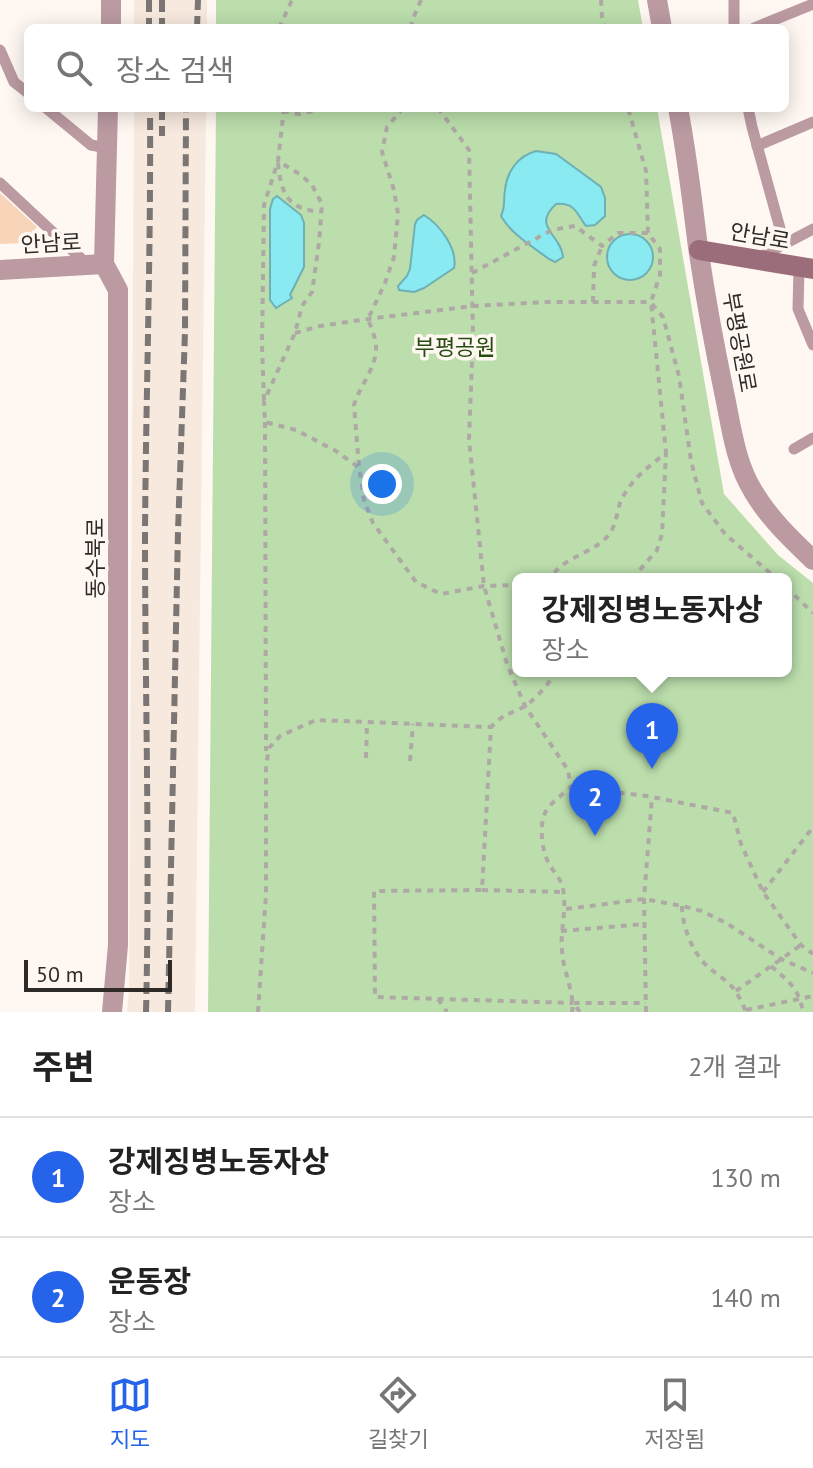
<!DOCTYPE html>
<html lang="ko">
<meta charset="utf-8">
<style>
body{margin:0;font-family:"PT Sans","Noto Sans KR",sans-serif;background:#f6f6f6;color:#222}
.scale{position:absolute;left:24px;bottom:20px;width:148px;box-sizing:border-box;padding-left:8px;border:4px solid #2d2a28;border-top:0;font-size:22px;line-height:28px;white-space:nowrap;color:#2d2a28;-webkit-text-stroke:6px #fff7f1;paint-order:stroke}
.you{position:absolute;left:382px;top:484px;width:28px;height:28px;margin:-20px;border:6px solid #fff;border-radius:50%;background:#1a73e8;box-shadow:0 0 0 12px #1a73e833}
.badge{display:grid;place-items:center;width:52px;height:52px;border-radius:50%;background:#2563eb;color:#fff;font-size:26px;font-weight:700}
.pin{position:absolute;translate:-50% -66px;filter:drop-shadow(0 2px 4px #0008)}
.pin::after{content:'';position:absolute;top:42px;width:28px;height:24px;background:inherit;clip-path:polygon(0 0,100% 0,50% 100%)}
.popup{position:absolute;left:512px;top:573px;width:280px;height:104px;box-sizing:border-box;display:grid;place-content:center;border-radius:12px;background:#fff;filter:drop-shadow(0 2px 6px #0005);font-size:26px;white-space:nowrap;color:#767676}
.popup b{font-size:30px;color:#222}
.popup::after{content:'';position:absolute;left:50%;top:100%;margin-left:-16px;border:16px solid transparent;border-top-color:#fff}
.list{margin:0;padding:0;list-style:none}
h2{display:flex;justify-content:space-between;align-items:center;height:104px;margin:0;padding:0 32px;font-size:34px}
h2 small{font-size:26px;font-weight:400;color:#767676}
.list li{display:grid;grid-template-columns:52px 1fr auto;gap:24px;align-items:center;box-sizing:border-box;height:120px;padding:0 32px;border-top:2px solid #e0e0e0}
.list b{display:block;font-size:30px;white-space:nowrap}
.list p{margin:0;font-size:26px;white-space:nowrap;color:#767676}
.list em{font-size:26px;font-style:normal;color:#767676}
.icon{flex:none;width:44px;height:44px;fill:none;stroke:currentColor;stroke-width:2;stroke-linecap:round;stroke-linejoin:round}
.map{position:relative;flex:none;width:813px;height:1012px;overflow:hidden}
.search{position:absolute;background:#fff;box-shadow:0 4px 20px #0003;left:24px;right:24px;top:24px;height:88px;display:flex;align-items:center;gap:20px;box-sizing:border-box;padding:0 28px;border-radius:12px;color:#767676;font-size:30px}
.sheet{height:344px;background:#fff}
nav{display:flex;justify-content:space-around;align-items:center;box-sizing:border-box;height:112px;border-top:2px solid #e0e0e0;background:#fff;font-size:22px;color:#767676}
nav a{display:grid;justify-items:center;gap:4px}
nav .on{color:#2563eb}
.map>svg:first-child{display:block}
</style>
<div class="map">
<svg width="813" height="1012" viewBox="0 0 813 1012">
<rect width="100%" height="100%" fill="#fff7f1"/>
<g fill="#f7e9de">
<rect x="134" y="0" width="73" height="28"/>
<polygon points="134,108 206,108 195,1012 127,1012 129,991"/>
</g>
<g fill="#bbdeac" fill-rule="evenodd">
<polygon points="216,0 638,0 643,28 216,28"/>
<path d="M216,108H657L724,494L778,555L813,583V1012H208ZM518,579H786V671H518Z"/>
</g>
<g fill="#8aeaf1" stroke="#6eb0b5" stroke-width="2">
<path d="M536,151L556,154L601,187L605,198V216L595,225L586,226C577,215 576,202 556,204C531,227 561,234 563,257L555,262L549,259C533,247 511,234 501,216C506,205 503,200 505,190C507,171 518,156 536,151Z"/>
<polygon points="277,196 301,215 304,223 304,267 290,295 292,298 276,308 270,300 270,209 273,199"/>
<path d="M424,215C440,225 458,249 454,268L424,288L414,292L399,290L398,286L407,276L410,269L415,224L417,220Z"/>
<circle cx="630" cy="257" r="23"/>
</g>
<polygon fill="#f8d4b8" points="0,193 37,227 22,243 0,244"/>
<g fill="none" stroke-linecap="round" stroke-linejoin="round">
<g stroke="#afa9a5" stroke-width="4" stroke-dasharray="6 6" stroke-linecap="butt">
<polyline points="601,0 602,17 605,28"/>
<polyline points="279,28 292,0"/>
<polyline points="411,28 412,21 421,0"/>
<polyline points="284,108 278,161 301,175 312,185 322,204 319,243 312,292 302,306 295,333 264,401 265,422 296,430 336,451 358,467"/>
<path d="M403,108L387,127L382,152L394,190L398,214L394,257L385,283L368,319C371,328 377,340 376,350C375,370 359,387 354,405L359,467L364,500L373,523L416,582L441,594L484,586L518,585"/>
<path d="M438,108L469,150L473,336L469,439L484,586L507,664L525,706L568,770L571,787C563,794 550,803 545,813C539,826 542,850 548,862C553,872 561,878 563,889C567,910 560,930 562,951C563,971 575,993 572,1012"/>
<polyline points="283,111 299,114 326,108"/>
<path d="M278,163C281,194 287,208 320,212"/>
<polyline points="472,273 552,230 575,226 602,246 618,233 648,233"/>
<polyline points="593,302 594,266 602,246"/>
<polyline points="652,304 663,317 679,376 691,461 702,503 725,534 777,579"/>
<polyline points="295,333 320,326 368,319 473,306 547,302 651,302"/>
<polyline points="264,400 262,346 264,205 278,161"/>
<polyline points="265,422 266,751"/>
<path d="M544,579C553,575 556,570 564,564C579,553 599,549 610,533C616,524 617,513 620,503C629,481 648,467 666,453L651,302L660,275V249L648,233L646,171L628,108"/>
<polyline points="632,579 657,550 662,534 666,453"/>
<polyline points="786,587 813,613"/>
<path d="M557,671C549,683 538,697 525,706C510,715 505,712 491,727L482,890L374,891L375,997L573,1003"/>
<polyline points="366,758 367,722"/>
<polyline points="410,761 413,724"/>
<polyline points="571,787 647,796 733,813 741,844 763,892 801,945 813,954"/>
<polyline points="482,890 564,892"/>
<polyline points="763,892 813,827"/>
<path d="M682,906C682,925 692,951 705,964C714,973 726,979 734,989C739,996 743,1005 746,1012"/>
<polyline points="566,909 644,899 682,906 702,911 728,924 781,959 813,973"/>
<polyline points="561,931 645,924"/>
<path d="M771,966C788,981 799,988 803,1012"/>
<polyline points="736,991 801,945"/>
<polyline points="438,999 447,1012"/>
<polyline points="746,1010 813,996"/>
<polyline points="258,1012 266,894 266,766 269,748 280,736 316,720 491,727"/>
<polyline points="580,1012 573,1003 646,1003"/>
<polyline points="646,1012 644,899 652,797"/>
</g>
<g stroke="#bb9aa2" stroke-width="11">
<polyline points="734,28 734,0"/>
<polyline points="754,28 813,4"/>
<polyline points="0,50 14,82 28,93"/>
<polyline points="46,108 91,145 107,148"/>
<polyline points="748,108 752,127 784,243"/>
<polyline points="757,146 813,122"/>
<polyline points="0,183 88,265"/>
<polyline points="756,259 813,229"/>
<polyline points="799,267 798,309 813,345"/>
<polyline points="794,449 813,438"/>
</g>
<g stroke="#bb9aa2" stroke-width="20">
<polyline points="657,0 662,28"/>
<path d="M678,108C687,154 692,200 698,247C705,295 714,344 724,392C731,425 735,462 753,491C768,517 791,539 813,560"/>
</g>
<g stroke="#bb9aa2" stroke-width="20">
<polyline points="111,28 111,0"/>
<polyline points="108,108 104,264 118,290 118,945 112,1012"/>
<polyline points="0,270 104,264"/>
</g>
<polyline stroke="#9b6c79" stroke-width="20" points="699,250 813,269"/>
<g stroke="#7b7673" stroke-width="6" stroke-dasharray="12 6" stroke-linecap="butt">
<polyline points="149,0 149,28"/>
<polyline points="162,0 162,28"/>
<polyline points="197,28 198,0"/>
<polyline points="162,108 162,136"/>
<path d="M146,1012C150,852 145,692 145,533C146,391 151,250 150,108"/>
<polyline points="168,1012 178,531 185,332 186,108"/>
</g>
</g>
<g text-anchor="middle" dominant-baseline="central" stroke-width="7" stroke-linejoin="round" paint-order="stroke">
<g font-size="22" fill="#2d2a28" stroke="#fff7f1">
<text transform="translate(760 236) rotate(10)">안남로</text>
<text transform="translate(51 243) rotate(-3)">안남로</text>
<text transform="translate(740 342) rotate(80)">부평공원로</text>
<text transform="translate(95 558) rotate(-90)">동수북로</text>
</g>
<g font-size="22" fill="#274c11" stroke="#fff7f1">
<text x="455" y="347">부평공원</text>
</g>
</g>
</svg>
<div class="scale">50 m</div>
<div class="you"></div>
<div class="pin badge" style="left:652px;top:769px">1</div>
<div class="popup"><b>강제징병노동자상</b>장소</div>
<div class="pin badge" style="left:595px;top:836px">2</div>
<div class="search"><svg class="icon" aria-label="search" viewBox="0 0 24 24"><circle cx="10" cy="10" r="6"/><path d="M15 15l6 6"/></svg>장소 검색</div>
</div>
<section class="sheet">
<h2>주변<small>2개 결과</small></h2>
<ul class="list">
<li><span class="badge">1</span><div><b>강제징병노동자상</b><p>장소</p></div><em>130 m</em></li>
<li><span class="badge">2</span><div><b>운동장</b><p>장소</p></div><em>140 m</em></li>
</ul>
</section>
<nav>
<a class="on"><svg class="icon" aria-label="map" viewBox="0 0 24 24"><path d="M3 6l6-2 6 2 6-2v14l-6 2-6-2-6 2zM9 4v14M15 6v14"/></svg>지도</a>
<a><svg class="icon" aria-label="directions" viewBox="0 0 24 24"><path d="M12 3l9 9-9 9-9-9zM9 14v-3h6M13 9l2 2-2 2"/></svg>길찾기</a>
<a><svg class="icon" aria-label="saved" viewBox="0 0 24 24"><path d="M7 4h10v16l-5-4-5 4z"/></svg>저장됨</a>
</nav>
